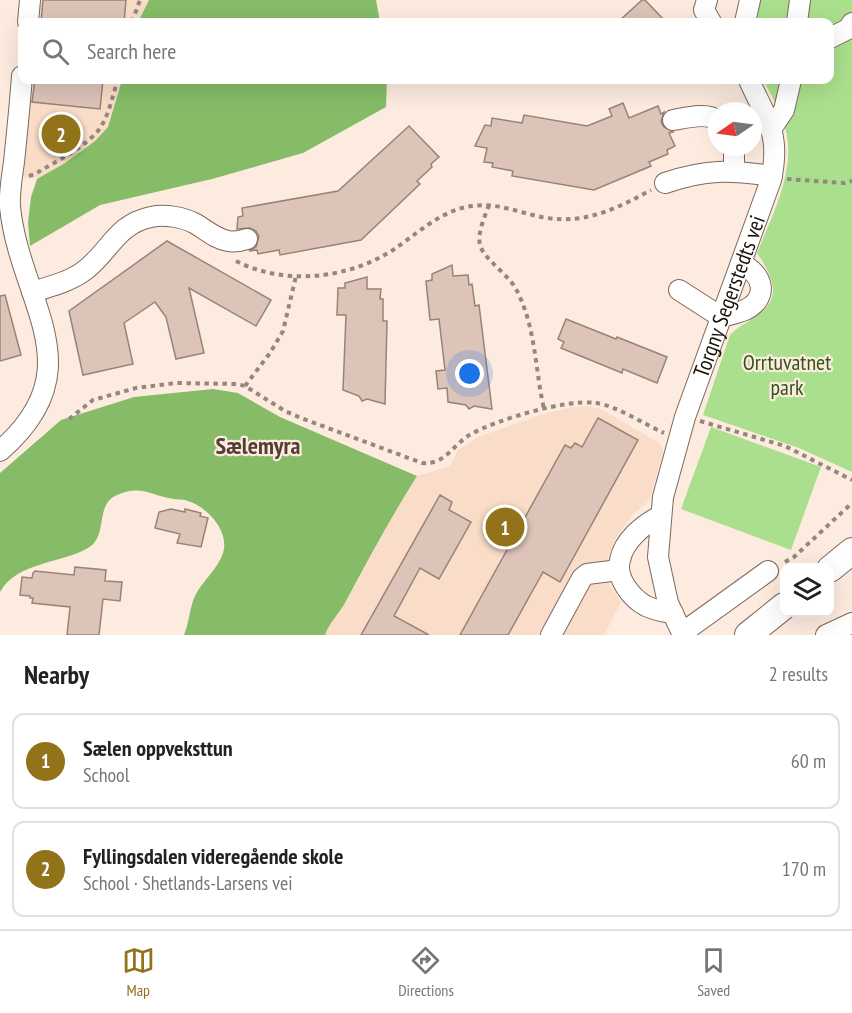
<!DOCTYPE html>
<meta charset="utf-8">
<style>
body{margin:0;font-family:"PT Sans Narrow",sans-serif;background:#f2f2f2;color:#222}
.controls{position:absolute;right:18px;bottom:18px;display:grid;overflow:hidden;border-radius:12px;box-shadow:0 6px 24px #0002}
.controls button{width:54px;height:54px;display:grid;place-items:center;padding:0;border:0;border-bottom:2px solid #e0e0e0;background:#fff;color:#222;font:30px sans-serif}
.compass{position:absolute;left:708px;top:102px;width:54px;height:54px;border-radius:50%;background:#fff;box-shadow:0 6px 24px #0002;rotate:257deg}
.you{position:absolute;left:470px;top:374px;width:21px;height:21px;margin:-15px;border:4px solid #fff;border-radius:50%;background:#1a73e8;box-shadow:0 0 0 9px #1a73e833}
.badge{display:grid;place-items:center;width:39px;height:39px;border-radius:50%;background:#927319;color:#fff;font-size:20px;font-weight:700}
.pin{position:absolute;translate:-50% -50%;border:3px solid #fff;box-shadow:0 2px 6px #0006}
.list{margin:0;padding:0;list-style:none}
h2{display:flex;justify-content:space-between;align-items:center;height:78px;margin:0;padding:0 24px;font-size:26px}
h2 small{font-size:20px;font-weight:400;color:#767676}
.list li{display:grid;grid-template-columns:39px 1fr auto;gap:18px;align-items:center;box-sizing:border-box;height:96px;margin:0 12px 12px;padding:0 12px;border:2px solid #e0e0e0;border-radius:12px}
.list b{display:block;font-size:22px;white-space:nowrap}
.list p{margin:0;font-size:20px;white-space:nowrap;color:#767676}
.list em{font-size:20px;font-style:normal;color:#767676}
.icon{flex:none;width:33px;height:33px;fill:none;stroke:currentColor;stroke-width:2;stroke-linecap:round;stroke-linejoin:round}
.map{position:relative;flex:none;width:852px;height:635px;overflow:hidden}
.search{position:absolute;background:#fff;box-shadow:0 6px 24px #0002;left:18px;right:18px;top:18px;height:66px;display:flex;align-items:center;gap:15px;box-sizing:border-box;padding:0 21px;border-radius:12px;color:#767676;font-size:22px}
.sheet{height:294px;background:#fff}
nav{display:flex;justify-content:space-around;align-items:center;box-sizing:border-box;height:84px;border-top:2px solid #e0e0e0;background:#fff;font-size:16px;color:#767676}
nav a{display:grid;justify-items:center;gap:3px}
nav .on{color:#927319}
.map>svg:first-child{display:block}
</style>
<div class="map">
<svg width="852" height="635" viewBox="0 0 852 635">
<rect width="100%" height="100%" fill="#fdebdf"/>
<g fill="#faddc8">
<polygon points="34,0 149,0 138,22 32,22"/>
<polygon points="26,80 122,80 109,127 95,141 65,163 37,179 16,176"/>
<polygon points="588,406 603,410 659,443 663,452 649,501 633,514 615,539 608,557 610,586 621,602 604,635 325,635 327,629 341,611 399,505 417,476 450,466 458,450 478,437 540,415 572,407"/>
</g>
<g fill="#aae08d">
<path d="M761,0H852V472L799,448L703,415L730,335C740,325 747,323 758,315C784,297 771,274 757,253C774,211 800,164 782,118C777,105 770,92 763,80H830V22H756Z"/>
<polygon points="711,427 821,467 791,550 681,509"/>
</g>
<g fill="#86bc68">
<polygon points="149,0 376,0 380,22 138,22"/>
<polygon points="122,80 387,80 386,107 303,153 212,179 100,205 30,246 28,222 31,197 37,179 65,163 95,141 108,127"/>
<path d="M213,389L238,393L280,417L417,476C391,517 368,560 345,603C339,614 329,623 325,635H184C189,623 190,606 195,596C202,581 218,569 223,553C230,531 207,507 188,501C184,499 178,500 174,499C152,496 141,484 117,495C94,505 109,536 88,548C61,564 18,561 0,592V473L61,420L134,397Z"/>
</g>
<g fill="#ddc4b9" stroke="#998277" stroke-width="1.5">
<polygon points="43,0 126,0 124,22 41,22"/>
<polygon points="642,0 645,0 666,22 618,22"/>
<polygon points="35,80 103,80 100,109 32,102"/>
<polygon points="623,103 629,118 658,106 661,114 664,112 661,122 664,127 673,132 669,133 675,146 667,150 668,154 649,162 651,166 594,190 512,176 513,171 492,167 493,163 484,162 487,148 475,146 485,125 491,126 492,118 522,123 524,115 587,126 612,116 609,109"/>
<polygon points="409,126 439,157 431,164 432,167 417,181 420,184 361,240 280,255 279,250 258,254 257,250 249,251 256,247 259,236 256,231 250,228 237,229 238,217 243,216 242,208 338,191"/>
<polygon points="167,241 271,300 256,326 189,288 204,353 176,359 166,317 155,302 124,323 133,364 83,375 69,311"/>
<polygon points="452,265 453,276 468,275 469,285 472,284 475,306 479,305 492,409 474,406 469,409 466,405 448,402 447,388 438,389 436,371 445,370 439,319 430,320 426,281 432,280 432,274"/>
<polygon points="367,277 367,289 381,289 380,299 383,299 383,321 387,321 385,404 367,399 362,401 359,396 343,390 346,315 337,315 338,288 345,288 345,283"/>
<polygon points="5,295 21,355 0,361 0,296"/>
<polygon points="566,319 616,339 617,337 667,357 657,383 623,369 622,373 561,348 564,342 558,339"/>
<polygon points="598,418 638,440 560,582 543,572 508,635 460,635 565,445 571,448 575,443 582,447"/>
<polygon points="440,495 452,502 449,510 471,522 439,579 420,568 394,616 429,635 361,635"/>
<polygon points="171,509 185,512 185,509 201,513 200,516 208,518 201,547 177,543 180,534 155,528 159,512"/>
<polygon points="75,567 106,570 105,581 122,582 120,601 103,599 99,635 67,635 70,607 32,603 33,598 30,598 30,596 20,595 22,577 32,578 33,573 35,571 74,575"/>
</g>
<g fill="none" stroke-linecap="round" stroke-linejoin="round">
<g stroke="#7d695c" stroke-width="22">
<g id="minor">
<polyline points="707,0 704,10 711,22"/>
<polyline points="28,22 30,0"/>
<polyline points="745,22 750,0"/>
<polyline points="797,22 800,0"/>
<polyline points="830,38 848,29 852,23"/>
<path d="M673,120C685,118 706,112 717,120"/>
<polyline points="772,128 784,110 791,80"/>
<polyline points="734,171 734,147"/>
<path d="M665,183C706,169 729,170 772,176"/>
<path d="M679,290L721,317C729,315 738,313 745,310C770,298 763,273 741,264"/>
<path d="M32,292C49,287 69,282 84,271C109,253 116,224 151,217C165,214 183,217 196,224C206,230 216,239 228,241C234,242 241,241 247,239"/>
<path d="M0,451C96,368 20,304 10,207C9,193 12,176 14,162C17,133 20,104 22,76"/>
<path d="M660,516C643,525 624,540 620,560C615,577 631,598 646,606C655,610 664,612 673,613"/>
<polyline points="682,633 768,571"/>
<polyline points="551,635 582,578 587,574 619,570"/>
<path id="s1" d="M683,635L668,603L658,557L663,497L685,417L771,180C781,133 767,121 749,80"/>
<polyline points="826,635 852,623"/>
</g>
</g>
<g stroke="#7d695c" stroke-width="28">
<g id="major">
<polyline points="830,569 852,551"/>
<polyline points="748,635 784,606"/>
</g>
</g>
<g stroke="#94877e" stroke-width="4" stroke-dasharray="4.5 4.5" stroke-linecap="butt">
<polyline points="132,22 140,0"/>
<path d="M29,176L35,174C56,161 81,150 97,132C109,118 112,96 118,80"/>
<polyline points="787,179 844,183 852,181"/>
<path d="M489,205C485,216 477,233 480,245C484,260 509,274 517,291C536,328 535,370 544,409"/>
<path d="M236,261C285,286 347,279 393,250C417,234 441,210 472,206C498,202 522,214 547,218C586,224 618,208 651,190"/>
<polyline points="245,386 270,353 283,331 296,276"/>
<path d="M69,419L93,400L136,388L176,383L237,384L245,386L285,411L301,418L422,463C446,465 453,444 471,434C499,419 565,399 596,403C617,406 644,424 664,433"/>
<polyline points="700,421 785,446 852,480"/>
<polyline points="785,562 794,557 852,503"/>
</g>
<use href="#minor" stroke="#fff" stroke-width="20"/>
<use href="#major" stroke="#fff" stroke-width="26"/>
</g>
<g text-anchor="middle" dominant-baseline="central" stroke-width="4.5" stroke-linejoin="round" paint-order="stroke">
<g font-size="22" fill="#1a130d" stroke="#fdebdf">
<text stroke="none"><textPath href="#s1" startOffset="354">Torgny Segerstedts vei</textPath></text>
</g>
<g font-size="22" fill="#31541b" stroke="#fdebdf">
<text x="787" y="362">Orrtuvatnet<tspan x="787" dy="25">park</tspan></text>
</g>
<g font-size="24" font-weight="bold" fill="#503f32" stroke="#fdebdf">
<text x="258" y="445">Sælemyra</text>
</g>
</g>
</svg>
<div class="controls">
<button><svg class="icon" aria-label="layers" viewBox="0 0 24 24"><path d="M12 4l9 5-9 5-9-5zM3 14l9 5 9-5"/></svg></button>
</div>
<svg class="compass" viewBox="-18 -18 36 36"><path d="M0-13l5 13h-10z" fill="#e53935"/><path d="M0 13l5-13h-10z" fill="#767676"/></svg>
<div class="you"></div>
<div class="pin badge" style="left:505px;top:527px">1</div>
<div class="pin badge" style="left:61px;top:134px">2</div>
<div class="search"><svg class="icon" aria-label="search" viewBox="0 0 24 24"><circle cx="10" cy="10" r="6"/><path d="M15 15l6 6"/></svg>Search here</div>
</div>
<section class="sheet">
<h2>Nearby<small>2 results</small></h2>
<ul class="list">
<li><span class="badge">1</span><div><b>Sælen oppveksttun</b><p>School</p></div><em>60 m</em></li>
<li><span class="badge">2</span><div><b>Fyllingsdalen videregående skole</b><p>School · Shetlands-Larsens vei</p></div><em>170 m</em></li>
</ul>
</section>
<nav>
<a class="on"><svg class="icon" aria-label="map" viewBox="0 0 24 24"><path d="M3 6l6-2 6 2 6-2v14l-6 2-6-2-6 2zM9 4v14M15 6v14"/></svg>Map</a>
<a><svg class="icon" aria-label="directions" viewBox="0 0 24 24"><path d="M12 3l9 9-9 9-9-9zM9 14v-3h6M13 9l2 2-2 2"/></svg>Directions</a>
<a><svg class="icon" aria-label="saved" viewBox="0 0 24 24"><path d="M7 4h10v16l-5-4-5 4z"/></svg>Saved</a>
</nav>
